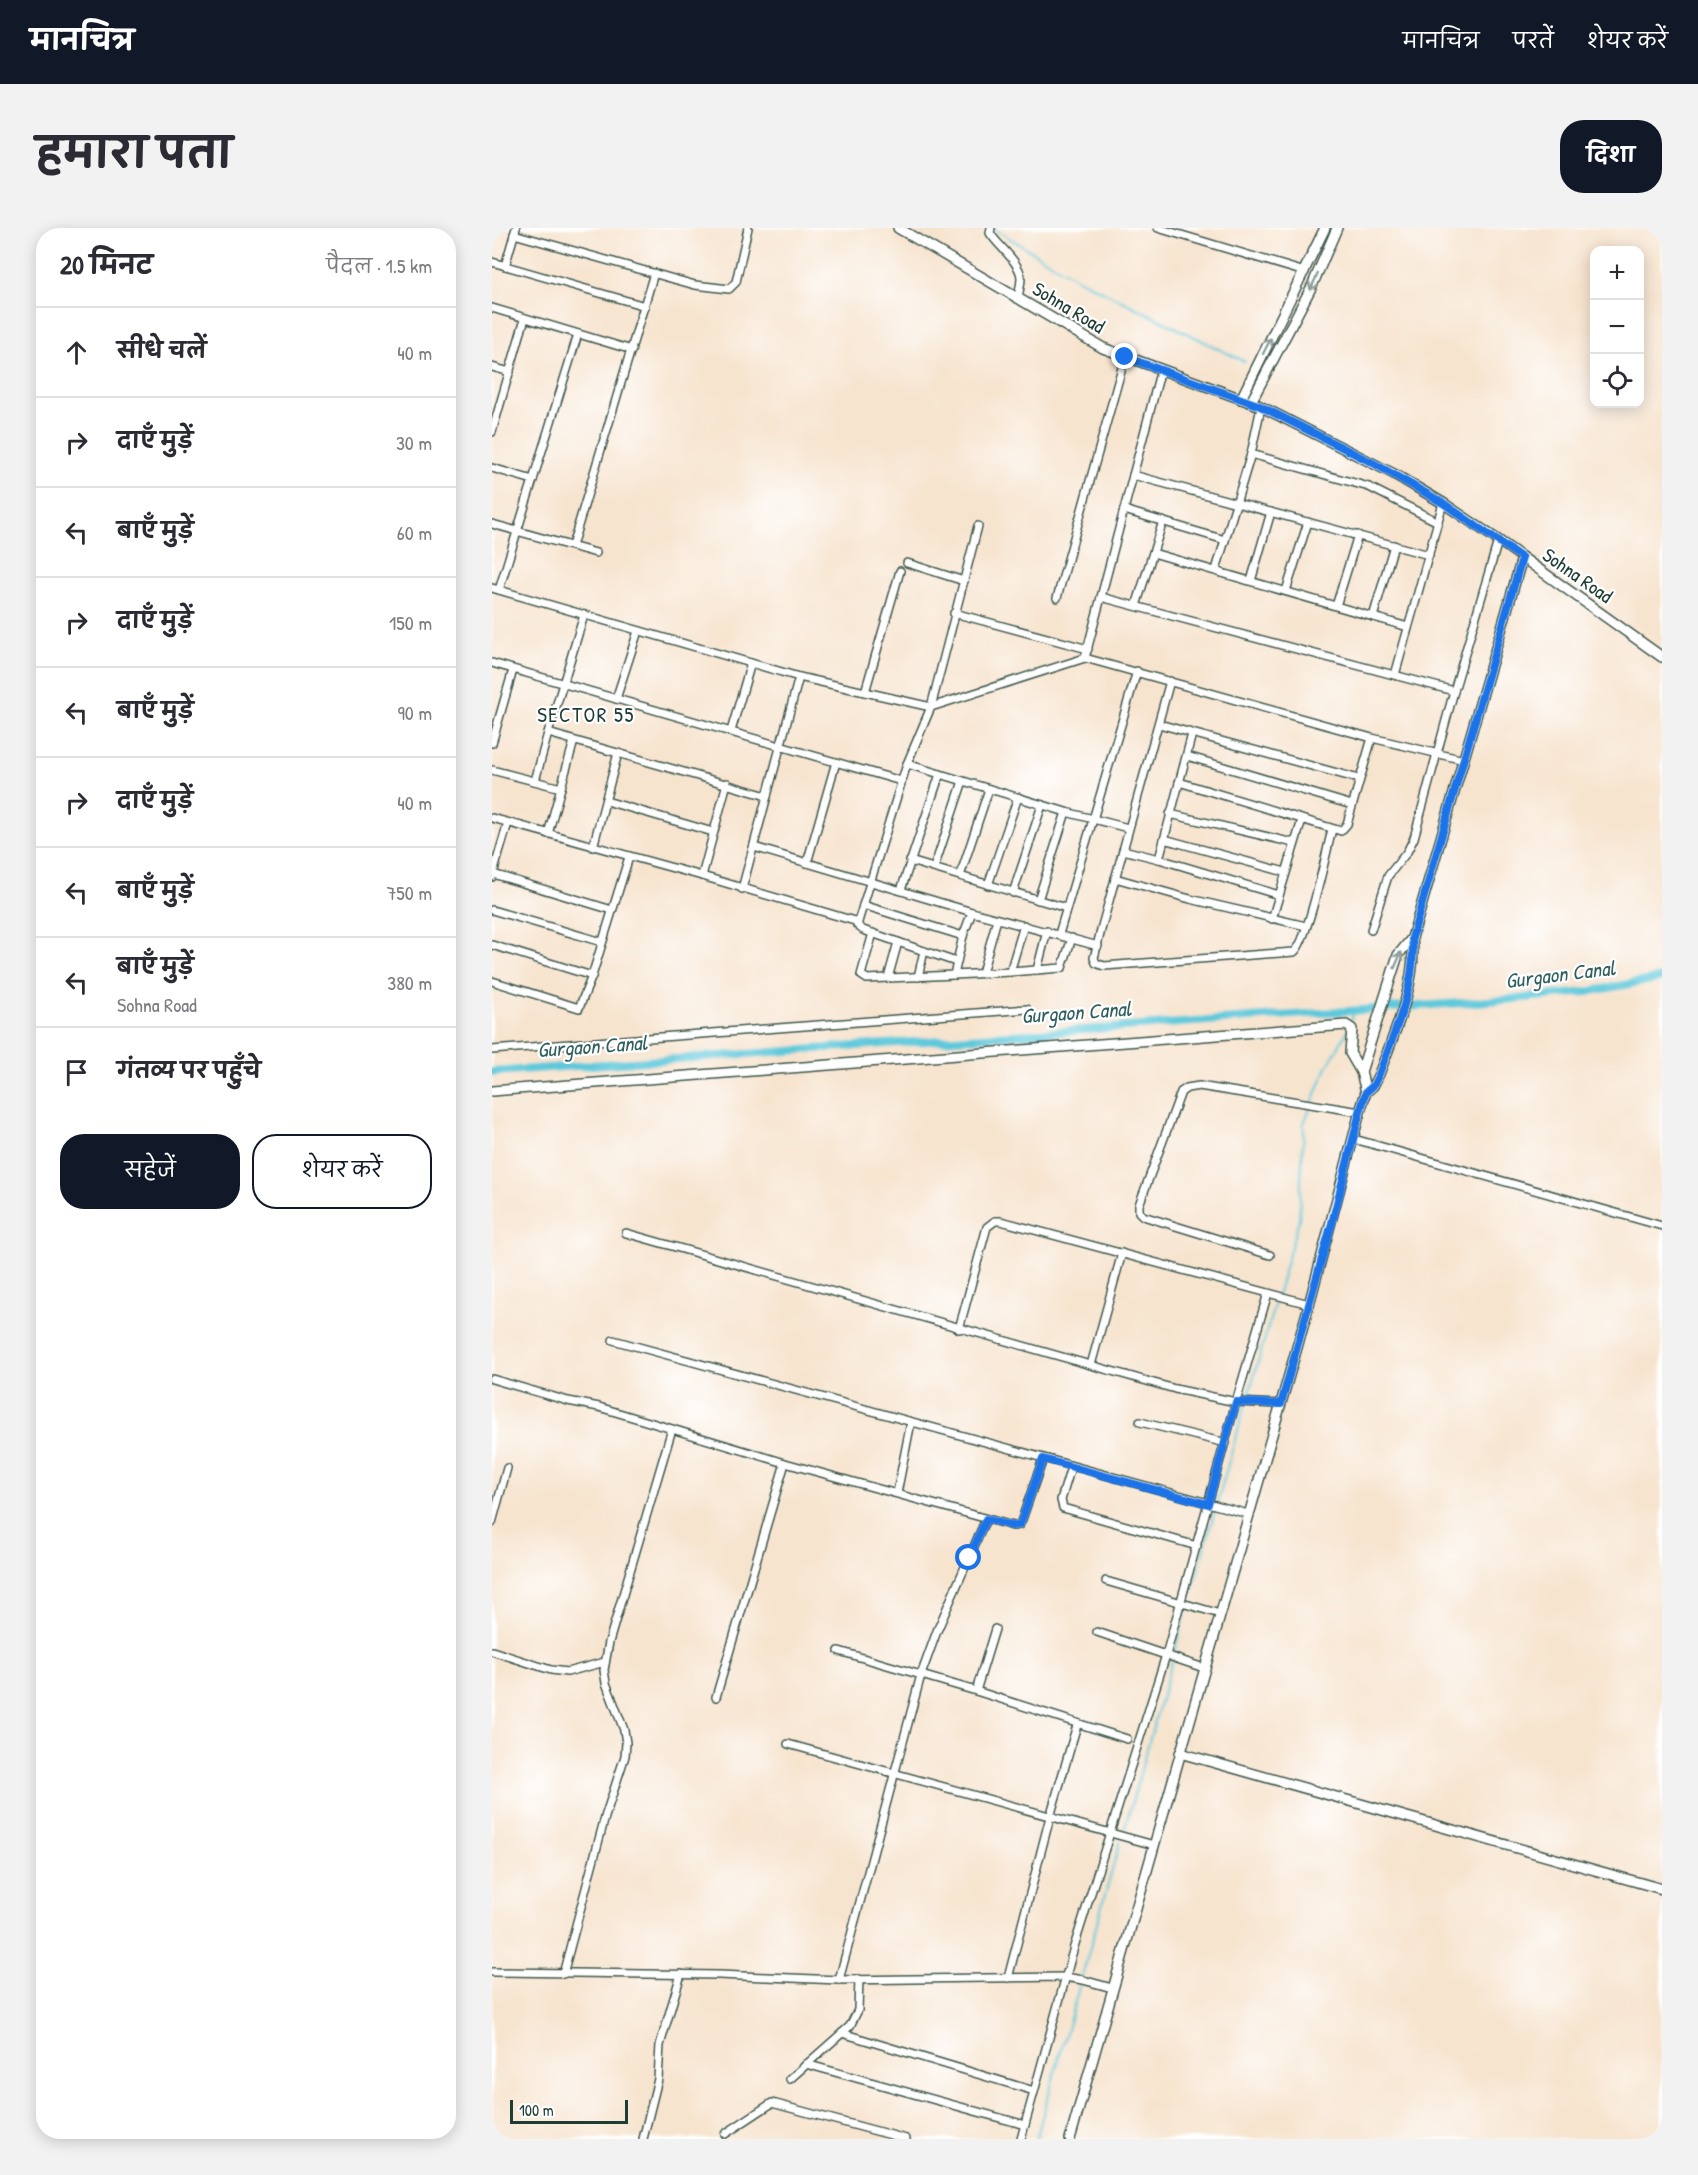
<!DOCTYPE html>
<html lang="hi">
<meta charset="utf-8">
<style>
body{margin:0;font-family:"Patrick Hand","Playpen Sans Deva",sans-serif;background:#f2f2f3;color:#2b2b33}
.controls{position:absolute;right:18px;top:18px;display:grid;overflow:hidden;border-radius:12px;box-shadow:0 3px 15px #0003}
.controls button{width:54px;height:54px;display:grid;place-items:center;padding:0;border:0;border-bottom:2px solid #e1e1e2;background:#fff;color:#2b2b33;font:30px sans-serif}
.scale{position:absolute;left:18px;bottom:15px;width:118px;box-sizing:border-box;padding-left:6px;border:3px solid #1f3d34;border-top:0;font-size:16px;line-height:21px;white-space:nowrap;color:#1f3d34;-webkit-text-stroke:4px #fff;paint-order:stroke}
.stop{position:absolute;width:18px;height:18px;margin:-14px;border:4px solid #1a73e8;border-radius:50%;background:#fff}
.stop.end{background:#1a73e8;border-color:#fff;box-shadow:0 2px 6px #0008}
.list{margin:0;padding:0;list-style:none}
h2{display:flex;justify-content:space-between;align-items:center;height:78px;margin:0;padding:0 24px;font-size:26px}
h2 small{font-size:20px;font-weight:400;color:#7c7c81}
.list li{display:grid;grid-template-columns:39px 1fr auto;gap:18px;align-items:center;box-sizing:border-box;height:90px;padding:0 24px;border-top:2px solid #e1e1e2}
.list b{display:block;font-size:22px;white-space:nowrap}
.list p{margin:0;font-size:20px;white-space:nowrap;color:#7c7c81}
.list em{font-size:20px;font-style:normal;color:#7c7c81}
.actions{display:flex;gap:12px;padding:18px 24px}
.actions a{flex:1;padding:14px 0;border:2px solid #111827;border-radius:24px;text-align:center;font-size:21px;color:#111827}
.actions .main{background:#111827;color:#fff}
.icon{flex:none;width:33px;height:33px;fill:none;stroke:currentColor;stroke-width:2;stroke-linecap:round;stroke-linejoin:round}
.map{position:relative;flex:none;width:1170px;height:1911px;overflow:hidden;border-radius:24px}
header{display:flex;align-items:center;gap:36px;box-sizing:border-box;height:84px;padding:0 30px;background:#111827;color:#fff}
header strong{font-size:28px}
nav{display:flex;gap:33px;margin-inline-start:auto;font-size:21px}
.intro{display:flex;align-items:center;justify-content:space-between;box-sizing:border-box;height:144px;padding:0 36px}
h1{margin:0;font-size:42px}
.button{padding:15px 27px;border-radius:24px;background:#111827;color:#fff;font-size:21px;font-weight:700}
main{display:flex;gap:36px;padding:0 36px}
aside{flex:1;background:#fff;border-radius:24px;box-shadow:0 3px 15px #0003}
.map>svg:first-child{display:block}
</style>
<header>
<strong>मानचित्र</strong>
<nav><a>मानचित्र</a><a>परतें</a><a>शेयर करें</a></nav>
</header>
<div class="intro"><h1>हमारा पता</h1><a class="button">दिशा</a></div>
<main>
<aside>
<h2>20 मिनट<small>पैदल · 1.5 km</small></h2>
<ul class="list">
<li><svg class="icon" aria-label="ahead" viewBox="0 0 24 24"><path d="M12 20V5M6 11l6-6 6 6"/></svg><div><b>सीधे चलें</b></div><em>40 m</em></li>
<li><svg class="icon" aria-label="right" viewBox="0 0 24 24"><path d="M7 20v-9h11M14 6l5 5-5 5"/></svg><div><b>दाएँ मुड़ें</b></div><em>30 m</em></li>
<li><svg class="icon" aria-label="left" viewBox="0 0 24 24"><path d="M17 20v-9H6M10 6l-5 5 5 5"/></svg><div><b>बाएँ मुड़ें</b></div><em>60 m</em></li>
<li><svg class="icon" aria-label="right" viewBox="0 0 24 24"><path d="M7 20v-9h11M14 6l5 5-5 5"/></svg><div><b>दाएँ मुड़ें</b></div><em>150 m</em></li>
<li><svg class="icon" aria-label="left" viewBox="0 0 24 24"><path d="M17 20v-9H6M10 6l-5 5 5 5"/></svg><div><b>बाएँ मुड़ें</b></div><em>90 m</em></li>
<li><svg class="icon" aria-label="right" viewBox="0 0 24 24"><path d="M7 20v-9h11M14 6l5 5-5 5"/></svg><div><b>दाएँ मुड़ें</b></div><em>40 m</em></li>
<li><svg class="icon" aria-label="left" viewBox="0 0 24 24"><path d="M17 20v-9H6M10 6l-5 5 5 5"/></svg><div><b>बाएँ मुड़ें</b></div><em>750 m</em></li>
<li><svg class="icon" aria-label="left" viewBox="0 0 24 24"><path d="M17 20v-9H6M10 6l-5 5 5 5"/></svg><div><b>बाएँ मुड़ें</b><p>Sohna Road</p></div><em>380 m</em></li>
<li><svg class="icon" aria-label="arrive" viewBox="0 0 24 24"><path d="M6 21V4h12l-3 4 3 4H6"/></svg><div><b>गंतव्य पर पहुँचे</b></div></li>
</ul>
<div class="actions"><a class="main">सहेजें</a><a>शेयर करें</a></div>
</aside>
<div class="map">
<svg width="1170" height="1911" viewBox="0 0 1170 1911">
<rect width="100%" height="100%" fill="#fff"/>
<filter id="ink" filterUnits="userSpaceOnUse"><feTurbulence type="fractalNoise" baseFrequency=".0167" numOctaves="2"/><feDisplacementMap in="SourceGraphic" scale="12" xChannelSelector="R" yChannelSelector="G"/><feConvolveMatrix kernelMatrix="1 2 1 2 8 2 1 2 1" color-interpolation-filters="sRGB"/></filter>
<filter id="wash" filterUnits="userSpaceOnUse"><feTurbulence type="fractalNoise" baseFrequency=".008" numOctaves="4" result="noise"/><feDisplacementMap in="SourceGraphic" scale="24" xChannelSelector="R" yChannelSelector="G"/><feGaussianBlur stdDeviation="1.35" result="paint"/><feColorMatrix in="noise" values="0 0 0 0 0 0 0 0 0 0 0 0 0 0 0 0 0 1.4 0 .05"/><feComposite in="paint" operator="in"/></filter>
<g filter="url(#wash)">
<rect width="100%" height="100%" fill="#f7e4cf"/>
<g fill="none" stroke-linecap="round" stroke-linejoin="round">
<g stroke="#5fc9db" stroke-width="2">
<polyline points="502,1 584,50 753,134"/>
<polyline points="858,797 862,782"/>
<polyline points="755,1172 807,991 812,895 835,839 856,802"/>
<polyline points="697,1374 753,1177"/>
<polyline points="631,1606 695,1379"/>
<polyline points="544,1911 628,1614"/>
</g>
<polyline stroke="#5fc9db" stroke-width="8" points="0,844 1011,772 1094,764 1170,750"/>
</g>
</g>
<g filter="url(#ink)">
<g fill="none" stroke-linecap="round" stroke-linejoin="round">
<g stroke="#3f564b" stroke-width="10">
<g id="street">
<path d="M499,0L498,5C505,17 529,35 529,50C529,56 527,63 526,70"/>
<polyline points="666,0 813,44"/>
<polyline points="22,6 203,57 237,61 244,54 256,0"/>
<polyline points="0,34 153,78"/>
<polyline points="13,38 24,0"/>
<polyline points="0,80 140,122"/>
<polyline points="0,139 18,144"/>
<polyline points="0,204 33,90"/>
<polyline points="759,226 877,259 946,294"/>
<polyline points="0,240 41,252"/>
<polyline points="641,247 937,327"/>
<polyline points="632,282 733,312"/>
<polyline points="0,296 104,325"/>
<polyline points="80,318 162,45"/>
<polyline points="661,325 916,399"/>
<polyline points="415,335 472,353"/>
<polyline points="724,342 759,226 769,179"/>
<polyline points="759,353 779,284"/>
<polyline points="0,360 307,449 439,479 593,430 880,510 972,532"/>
<polyline points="7,362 86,106"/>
<polyline points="794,363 816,294"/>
<polyline points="609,369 962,463"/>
<polyline points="565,370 633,129"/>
<polyline points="644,378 671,293"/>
<polyline points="844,378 866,307"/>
<polyline points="462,385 596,421"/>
<polyline points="92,387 56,505 275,568"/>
<polyline points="881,389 902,317"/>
<polyline points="593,430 669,141"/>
<polyline points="0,435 409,553"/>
<polyline points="903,447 951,275"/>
<path d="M678,453L610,698L602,730L604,735L612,738L802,724C815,716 835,622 840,601"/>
<polyline points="373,464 408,343"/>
<polyline points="124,471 146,403"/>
<polyline points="667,496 867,551"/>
<polyline points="239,503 259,435"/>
<polyline points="0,515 21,442"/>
<polyline points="695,528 860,577"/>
<polyline points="415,536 574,584 636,600"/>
<polyline points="0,542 69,560"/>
<polyline points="43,553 56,505"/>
<polyline points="687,554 849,603 855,596 880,510"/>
<polyline points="114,573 221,604"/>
<polyline points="678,586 802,615"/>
<polyline points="0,590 210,648 366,694"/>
<polyline points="56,606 82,513"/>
<polyline points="672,611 793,644"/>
<polyline points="101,619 126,525"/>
<polyline points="262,619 480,684 606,718"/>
<polyline points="631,622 667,631 787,667"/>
<polyline points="667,631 700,506"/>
<polyline points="418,633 574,680"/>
<polyline points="315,635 344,534"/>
<polyline points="442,640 471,553"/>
<polyline points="1,646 120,682"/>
<polyline points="210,648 235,555"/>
<polyline points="468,648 497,561"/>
<polyline points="0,649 16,595"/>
<polyline points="623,650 698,671 814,698"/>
<polyline points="496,657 526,569"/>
<polyline points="250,661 307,449"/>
<polyline points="409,662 448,546"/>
<polyline points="521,665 550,577"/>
<polyline points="546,672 574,584"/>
<polyline points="371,677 471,708"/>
<polyline points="0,682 110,714"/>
<polyline points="480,684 471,708 462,747 518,744 532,697"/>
<polyline points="780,691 810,592"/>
<polyline points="879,702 896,648 915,624 922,610 962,463 1006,313"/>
<polyline points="381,705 369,747 375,751 462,747"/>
<polyline points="567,706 645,443"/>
<polyline points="0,717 100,748"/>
<polyline points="464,734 371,702 365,697 415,536 439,479 486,298"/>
<polyline points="545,742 555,703"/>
<polyline points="518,744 570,740 580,710"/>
<polyline points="490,745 505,691"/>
<polyline points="426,749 432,723"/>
<polyline points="396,750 406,714"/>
<polyline points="0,753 87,780 100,748 137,629"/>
<polyline points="0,822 535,781"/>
<polyline points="862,911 1170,998"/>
<polyline points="134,1005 683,1161 744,1174 789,1176"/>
<polyline points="778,1027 651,988 647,984 647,977 689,864 695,860 707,858 868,884"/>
<polyline points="467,1101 495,999 503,993 509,993 817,1076"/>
<polyline points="121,1112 756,1286"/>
<polyline points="599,1137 630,1025"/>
<polyline points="0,1151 76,1173 107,1179 293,1235 521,1298 527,1297 529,1294 551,1231"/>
<polyline points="648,1194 734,1215"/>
<polyline points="579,1239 569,1272 571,1280 705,1318"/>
<polyline points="405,1265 419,1194"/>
<polyline points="0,1295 15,1240"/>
<polyline points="614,1353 728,1386"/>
<polyline points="605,1404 712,1440"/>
<polyline points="0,1423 59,1442 75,1444 113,1434"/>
<polyline points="347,1423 484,1463 635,1511"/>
<polyline points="484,1463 503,1401"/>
<polyline points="224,1469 293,1235"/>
<polyline points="296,1516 662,1617"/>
<polyline points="0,1744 227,1747 347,1752 573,1749 591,1752 620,1760"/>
<polyline points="71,1746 113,1589 133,1528 134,1515 132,1502 114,1455 112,1442 117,1414 180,1201"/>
<polyline points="516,1750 558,1589 585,1497"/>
<polyline points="347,1752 429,1447 445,1403 494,1291"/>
<polyline points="350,1805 542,1863"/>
<polyline points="314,1836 533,1897"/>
<polyline points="298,1851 358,1798 366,1782 367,1751"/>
<polyline points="233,1906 280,1875 414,1911"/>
<polyline points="151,1911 166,1851 168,1817 189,1746"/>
<polyline points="529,1911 582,1719 674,1427 744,1174 776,1065"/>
</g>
</g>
<g stroke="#3f564b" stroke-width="12">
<g id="secondary">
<polyline points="406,0 611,120 766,177 902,246 951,275 1003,310 1170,429"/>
<polyline points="749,171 833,0"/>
<polyline points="759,174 820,58 845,0"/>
<polyline points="0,863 854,797 860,801 858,825 869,844"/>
<polyline points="874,864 869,844 906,727 920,710 1030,330"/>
<polyline points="688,1525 1170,1661"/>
<path d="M578,1911L814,1088L868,884L874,864L881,858L887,846C902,806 926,753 920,710"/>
</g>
</g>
<use href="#street" stroke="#fff" stroke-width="7"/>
<use href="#secondary" stroke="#fff" stroke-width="9"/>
</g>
<defs><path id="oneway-shaft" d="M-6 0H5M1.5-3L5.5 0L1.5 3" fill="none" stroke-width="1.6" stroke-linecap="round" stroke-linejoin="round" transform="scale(1.5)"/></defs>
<g stroke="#8f9e9a">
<use href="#oneway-shaft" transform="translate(822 54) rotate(115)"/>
<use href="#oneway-shaft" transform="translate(775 118) rotate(-63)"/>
<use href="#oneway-shaft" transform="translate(906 732) rotate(-67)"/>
</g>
</g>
<g fill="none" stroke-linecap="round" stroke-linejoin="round" filter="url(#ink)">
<path stroke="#1a73e8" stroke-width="8" d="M477,1330L494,1291L520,1298L527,1297L529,1294L551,1231L716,1276L744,1174L789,1176L840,995L868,884L874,864L881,858L887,846C902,806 926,753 920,710L1030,330L951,275L883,236L766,177L633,129"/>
</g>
<g text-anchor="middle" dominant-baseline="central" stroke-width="4.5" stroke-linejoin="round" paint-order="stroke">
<g font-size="20" fill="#1f3d34" stroke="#fff">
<text transform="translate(577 79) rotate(31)">Sohna Road</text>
<text transform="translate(1086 347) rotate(35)">Sohna Road</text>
</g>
<g font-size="21" letter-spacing="1.5" fill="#1f3d34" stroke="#fff">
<text x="94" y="486">SECTOR 55</text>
</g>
<g font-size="21" font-style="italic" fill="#2f605e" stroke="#fff">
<text transform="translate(1068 746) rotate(-7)">Gurgaon Canal</text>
<text transform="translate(584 784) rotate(-4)">Gurgaon Canal</text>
<text transform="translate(100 818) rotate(-4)">Gurgaon Canal</text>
</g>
</g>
</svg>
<div class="controls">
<button>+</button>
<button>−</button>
<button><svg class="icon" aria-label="locate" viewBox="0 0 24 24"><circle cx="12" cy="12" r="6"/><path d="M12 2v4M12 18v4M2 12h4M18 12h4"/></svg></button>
</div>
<div class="scale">100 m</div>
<div class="stop" style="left:477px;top:1330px"></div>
<div class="stop end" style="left:633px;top:129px"></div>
</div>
</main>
